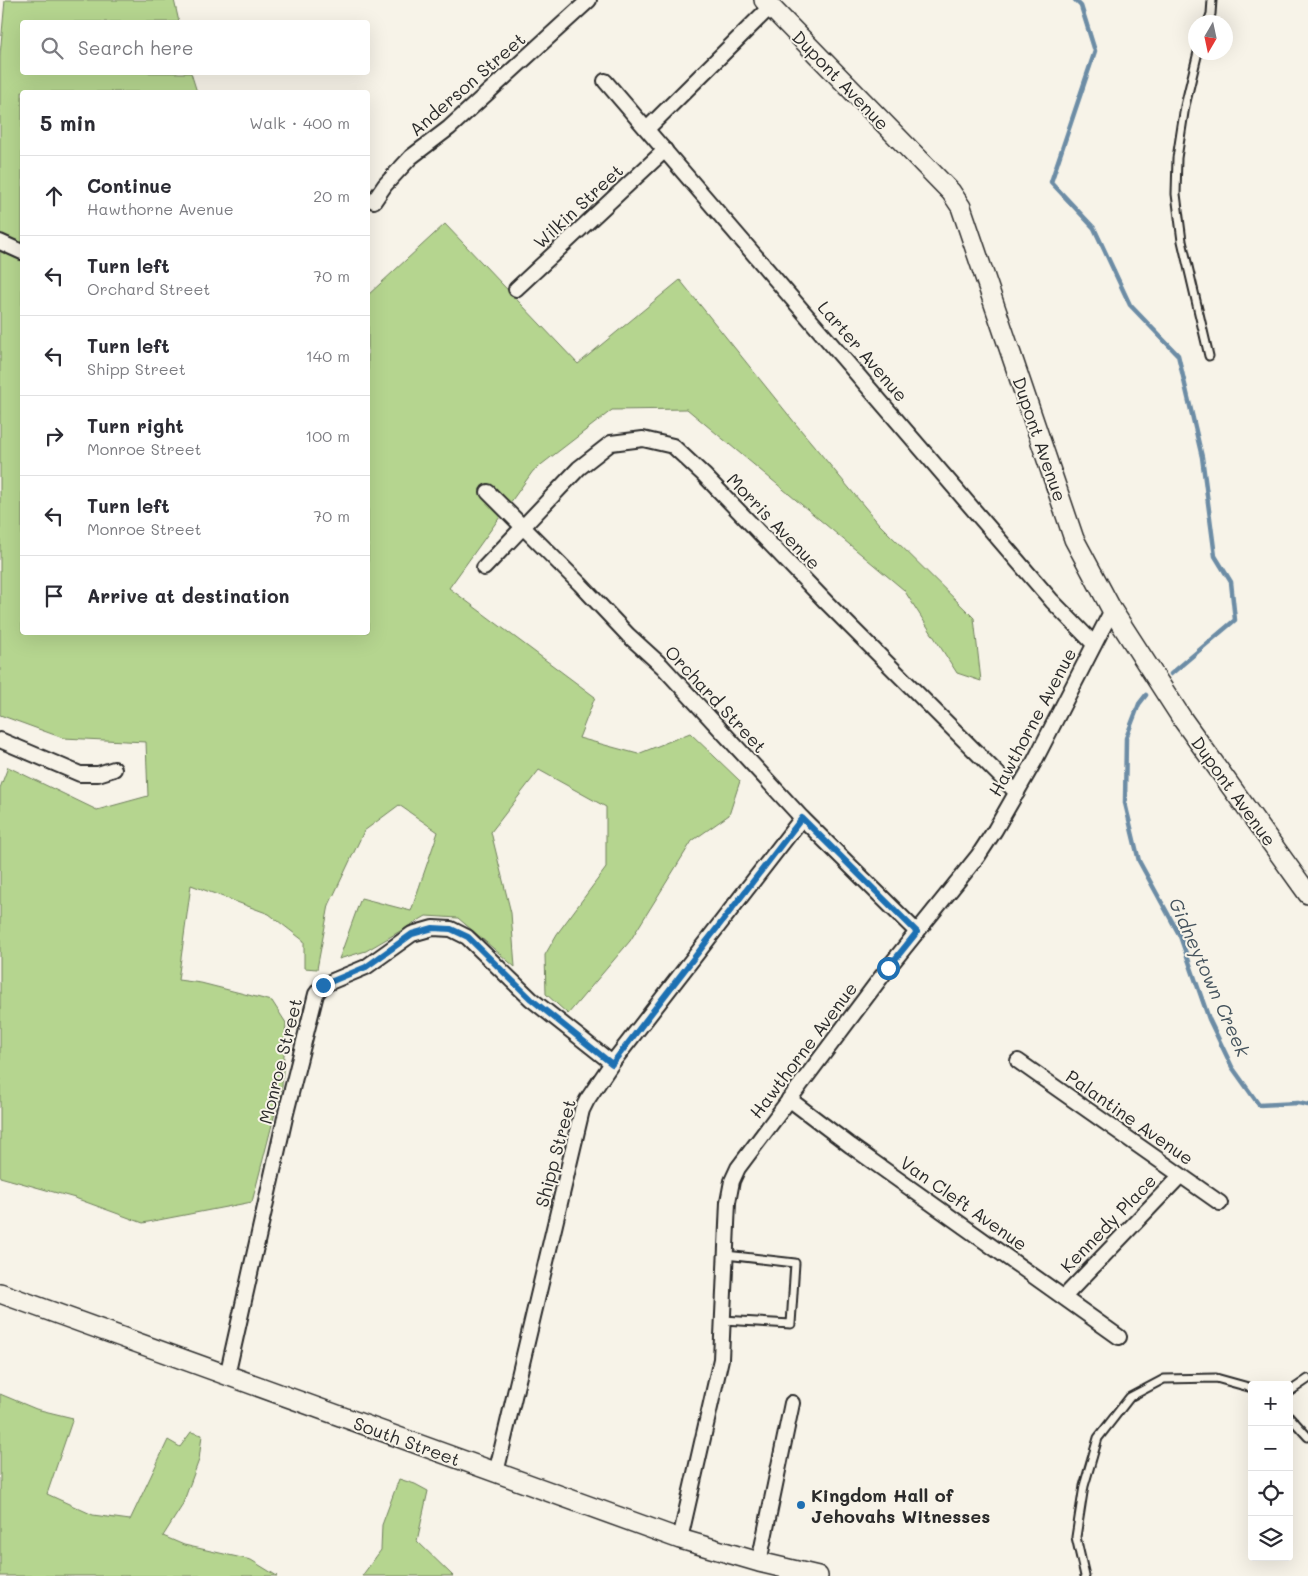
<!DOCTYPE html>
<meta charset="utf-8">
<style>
body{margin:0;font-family:Mali,sans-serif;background:#f2f2f3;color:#2b2b33}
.controls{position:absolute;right:15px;bottom:15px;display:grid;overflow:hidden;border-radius:5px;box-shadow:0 5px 20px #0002}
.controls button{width:45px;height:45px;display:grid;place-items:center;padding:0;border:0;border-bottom:1px solid #e1e1e2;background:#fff;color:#2b2b33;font:25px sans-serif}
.compass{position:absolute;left:1188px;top:15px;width:45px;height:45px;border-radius:50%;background:#fff;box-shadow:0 5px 20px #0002;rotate:189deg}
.stop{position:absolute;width:15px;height:15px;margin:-11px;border:4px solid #1f6fb2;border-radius:50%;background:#fff}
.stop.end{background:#1f6fb2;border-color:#fff;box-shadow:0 1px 5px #0008}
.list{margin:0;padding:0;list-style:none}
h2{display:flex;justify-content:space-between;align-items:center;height:65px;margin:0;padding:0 20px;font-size:21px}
h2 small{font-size:16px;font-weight:400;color:#7c7c81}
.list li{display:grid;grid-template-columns:32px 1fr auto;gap:15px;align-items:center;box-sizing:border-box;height:80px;padding:0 20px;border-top:1px solid #e1e1e2}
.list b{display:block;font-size:19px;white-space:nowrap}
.list p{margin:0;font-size:16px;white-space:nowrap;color:#7c7c81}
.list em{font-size:16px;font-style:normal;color:#7c7c81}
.icon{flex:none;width:28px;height:28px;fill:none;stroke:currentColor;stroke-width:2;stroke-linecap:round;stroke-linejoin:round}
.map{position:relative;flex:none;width:1308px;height:1576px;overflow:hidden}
.search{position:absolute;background:#fff;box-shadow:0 5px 20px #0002;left:20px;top:20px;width:350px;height:55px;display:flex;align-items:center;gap:12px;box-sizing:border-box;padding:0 18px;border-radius:5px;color:#7c7c81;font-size:19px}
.panel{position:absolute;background:#fff;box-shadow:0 5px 20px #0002;left:20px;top:90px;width:350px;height:545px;border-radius:5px}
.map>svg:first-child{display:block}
</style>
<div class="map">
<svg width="1308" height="1576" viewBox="0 0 1308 1576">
<rect width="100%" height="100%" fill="#f7f3e8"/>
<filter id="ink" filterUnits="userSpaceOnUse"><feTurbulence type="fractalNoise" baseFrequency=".02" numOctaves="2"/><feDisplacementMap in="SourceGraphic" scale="10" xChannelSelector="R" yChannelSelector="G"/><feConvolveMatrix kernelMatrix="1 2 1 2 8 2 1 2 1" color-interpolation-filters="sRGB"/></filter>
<g filter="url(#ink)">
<g fill="#b5d58f" stroke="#70805d">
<polygon points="5,0 174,0 179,22 22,22 22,72 191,73 197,92 22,92 22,632 368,632 368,295 445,224 578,364 680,280 795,423 879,524 974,618 981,681 957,673 904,590 687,409 612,410 533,471 449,588 595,697 579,738 638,754 690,733 740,781 729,815 692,841 630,941 568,1014 546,994 545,955 557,934 606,868 606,807 539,770 491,832 511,913 515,967 458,918 426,916 366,951 339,959 361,898 411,911 438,832 399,805 364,831 329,905 317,969 304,968 304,941 269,914 191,885 178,980 201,983 272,1001 286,1023 282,1086 252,1202 143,1223 75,1198 0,1177 0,788 8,767 97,810 148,796 146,742 63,738 0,715 0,55"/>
<polygon points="0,1394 36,1409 73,1418 47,1494 93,1515 130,1520 168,1440 180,1447 191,1432 202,1435 199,1460 182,1506 163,1536 184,1545 251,1560 277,1576 0,1576"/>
<polygon points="399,1479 415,1484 428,1491 417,1541 453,1576 362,1576 381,1550 382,1525"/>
</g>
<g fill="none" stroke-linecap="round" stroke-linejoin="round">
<g stroke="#6c8ca5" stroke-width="4.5">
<polyline points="1075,0 1081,6 1095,51 1051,182 1094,228 1130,305 1178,355 1202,457 1215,556 1231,582 1235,620 1171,674"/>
<polyline points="1146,695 1139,704 1126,738 1125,803 1139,861 1180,936 1209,1019 1232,1067 1259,1105 1298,1103 1308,1105"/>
</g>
<g stroke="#2b2b2b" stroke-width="11">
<g id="lane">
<polyline points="1208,22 1211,14 1212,0"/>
<polyline points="1198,52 1185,106 1177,158 1176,194 1182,241 1209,356"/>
<polyline points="723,1320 791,1324 795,1263 726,1255"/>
<polyline points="1289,1392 1308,1379"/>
<polyline points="1289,1416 1308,1437"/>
<polyline points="1085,1576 1076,1537 1084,1486 1098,1438 1130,1397 1164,1379 1216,1378 1252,1388"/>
</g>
</g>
<g stroke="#2b2b2b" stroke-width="18">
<g id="street">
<polyline points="605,81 1052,601 1094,644"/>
<polyline points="647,129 770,7"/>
<polyline points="374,201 385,185 411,157 449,128 589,0"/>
<polyline points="0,242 22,252"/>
<polyline points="516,289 665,150"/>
<polyline points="488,492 580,584 628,635 662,666 802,818 917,932"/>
<polyline points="484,568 579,468 611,443 643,439 673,446 704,475 827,603 1017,793"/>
<polyline points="0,740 80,774 98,774 114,769"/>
<polyline points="1018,1061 1220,1203"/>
<polyline points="789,1099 851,1146 1119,1337"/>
<polyline points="1064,1297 1180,1176"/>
<polyline points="227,1376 286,1113 316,994 323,985 366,967 412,934 433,928 451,929 467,937 531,999 612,1063"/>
<polyline points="496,1473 582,1110 587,1100 612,1063 802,818"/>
<polyline points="680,1539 721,1359 728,1202 732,1181 738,1168 888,968 978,856 995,830 1034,762 1112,610"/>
<polyline points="759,1562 792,1403"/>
</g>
</g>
<g stroke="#2b2b2b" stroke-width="22">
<g id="secondary">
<polyline points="764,0 951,192 961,207 1074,539 1112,610 1183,720 1308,894"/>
<polyline points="0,1293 680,1539 759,1562 818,1576"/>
</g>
</g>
<use href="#lane" stroke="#f7f3e8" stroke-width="7"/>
<use href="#street" stroke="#f7f3e8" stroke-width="14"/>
<use href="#secondary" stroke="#f7f3e8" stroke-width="19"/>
</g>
</g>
<g fill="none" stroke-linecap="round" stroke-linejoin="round" filter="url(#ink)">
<polyline stroke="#1f6fb2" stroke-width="6" points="323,985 366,967 412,934 433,928 451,929 468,937 531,999 612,1064 802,818 917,932 888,968"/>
</g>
<circle fill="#1f6fb2" stroke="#f7f3e8" stroke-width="2" cx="801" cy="1505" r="5"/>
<g text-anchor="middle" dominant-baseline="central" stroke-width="4" stroke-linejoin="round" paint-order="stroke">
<g font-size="18" fill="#2b2b2b" stroke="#f7f3e8">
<text transform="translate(841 80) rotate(46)">Dupont Avenue</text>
<text transform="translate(467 84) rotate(-41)">Anderson Street</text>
<text transform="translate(578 206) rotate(-43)">Wilkin Street</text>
<text transform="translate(863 351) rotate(49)">Larter Avenue</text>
<text transform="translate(1040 439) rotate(71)">Dupont Avenue</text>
<text transform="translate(774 521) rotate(46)">Morris Avenue</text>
<text transform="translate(716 699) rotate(47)">Orchard Street</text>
<text transform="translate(1032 722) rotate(-62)">Hawthorne Avenue</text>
<text transform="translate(1234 791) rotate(54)">Dupont Avenue</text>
<text transform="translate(803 1050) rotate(-53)">Hawthorne Avenue</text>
<text transform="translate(280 1061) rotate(-76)">Monroe Street</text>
<text transform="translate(1130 1117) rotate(35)">Palantine Avenue</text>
<text transform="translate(555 1153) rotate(-75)">Shipp Street</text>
<text transform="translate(964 1203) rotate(35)">Van Cleft Avenue</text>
<text transform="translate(1108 1223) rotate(-46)">Kennedy Place</text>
<text transform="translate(407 1441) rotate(20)">South Street</text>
</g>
<g font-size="18" font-weight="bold" fill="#2b2b2b" stroke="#f7f3e8" text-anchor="start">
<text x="811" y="1495">Kingdom Hall of<tspan x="811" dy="21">Jehovahs Witnesses</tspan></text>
</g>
<g font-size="19" font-style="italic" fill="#46545e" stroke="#f7f3e8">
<text transform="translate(1210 977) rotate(66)">Gidneytown Creek</text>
</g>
</g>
</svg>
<div class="controls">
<button>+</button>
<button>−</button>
<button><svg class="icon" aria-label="locate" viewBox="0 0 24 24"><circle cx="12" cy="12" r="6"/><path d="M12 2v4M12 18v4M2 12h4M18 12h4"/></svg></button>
<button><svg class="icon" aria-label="layers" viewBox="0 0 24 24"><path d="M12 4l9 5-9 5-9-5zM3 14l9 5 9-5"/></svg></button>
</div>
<svg class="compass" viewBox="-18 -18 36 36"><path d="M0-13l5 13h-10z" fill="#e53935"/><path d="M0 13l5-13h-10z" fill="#7c7c81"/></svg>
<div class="stop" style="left:888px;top:968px"></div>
<div class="stop end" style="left:323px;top:985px"></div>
<div class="search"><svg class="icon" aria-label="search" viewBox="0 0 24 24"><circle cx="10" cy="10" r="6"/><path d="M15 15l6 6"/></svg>Search here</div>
<section class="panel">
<h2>5 min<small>Walk · 400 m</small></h2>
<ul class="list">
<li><svg class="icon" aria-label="ahead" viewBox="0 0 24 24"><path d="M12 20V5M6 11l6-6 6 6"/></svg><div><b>Continue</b><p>Hawthorne Avenue</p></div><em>20 m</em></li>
<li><svg class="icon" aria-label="left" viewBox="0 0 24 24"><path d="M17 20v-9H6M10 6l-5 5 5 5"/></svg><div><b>Turn left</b><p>Orchard Street</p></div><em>70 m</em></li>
<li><svg class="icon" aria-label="left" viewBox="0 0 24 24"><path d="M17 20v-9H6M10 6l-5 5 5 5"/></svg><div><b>Turn left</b><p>Shipp Street</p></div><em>140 m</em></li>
<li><svg class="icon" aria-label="right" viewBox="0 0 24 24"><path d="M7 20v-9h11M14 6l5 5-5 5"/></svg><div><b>Turn right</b><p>Monroe Street</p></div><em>100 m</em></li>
<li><svg class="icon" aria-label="left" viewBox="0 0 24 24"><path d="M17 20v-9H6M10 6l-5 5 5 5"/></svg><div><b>Turn left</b><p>Monroe Street</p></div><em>70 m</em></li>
<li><svg class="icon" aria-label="arrive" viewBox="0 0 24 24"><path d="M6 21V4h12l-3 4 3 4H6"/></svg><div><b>Arrive at destination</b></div></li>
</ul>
</section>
</div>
